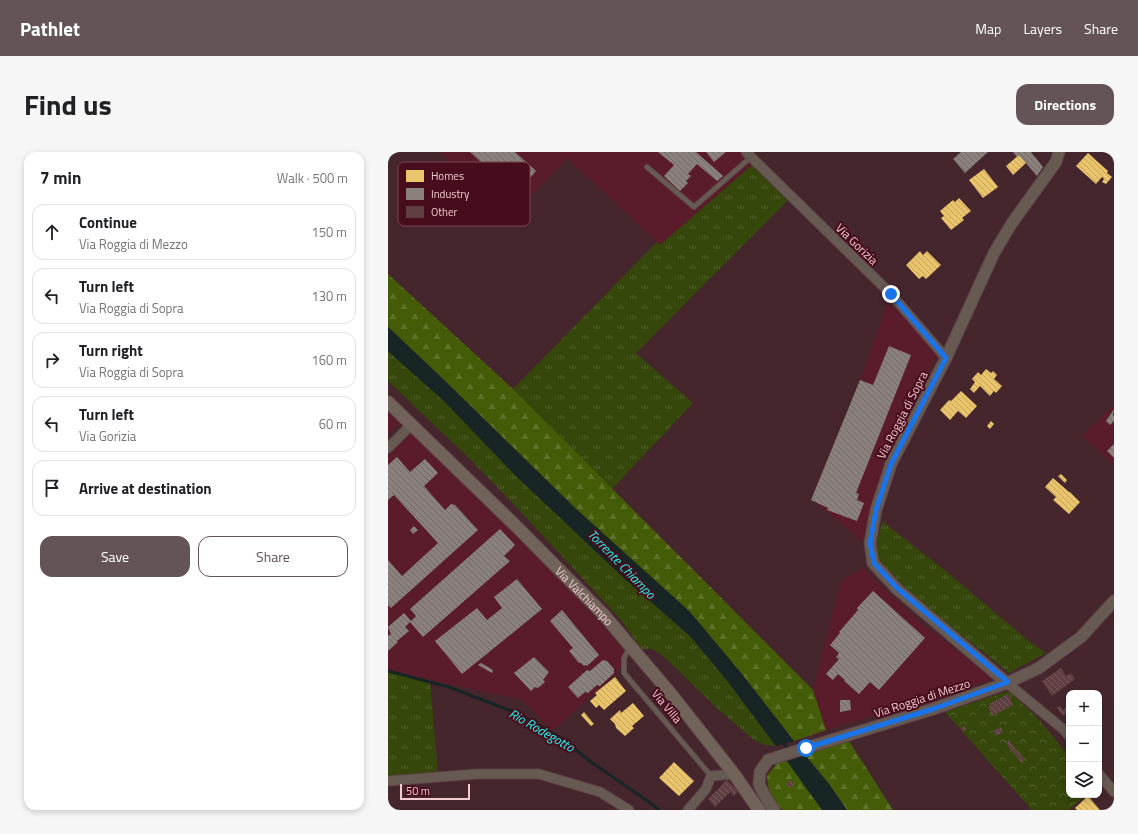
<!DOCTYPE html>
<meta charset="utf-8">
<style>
body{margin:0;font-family:"Titillium Web",sans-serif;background:#f6f6f6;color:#202124}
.controls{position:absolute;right:12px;bottom:12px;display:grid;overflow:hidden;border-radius:8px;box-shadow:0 2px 6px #0003}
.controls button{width:36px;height:36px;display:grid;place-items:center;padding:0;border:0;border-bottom:1px solid #e0e0e0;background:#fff;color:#202124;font:20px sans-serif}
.scale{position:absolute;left:12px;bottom:10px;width:70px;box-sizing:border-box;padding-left:4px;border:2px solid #f3ccd2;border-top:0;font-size:11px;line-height:14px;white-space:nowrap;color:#f3ccd2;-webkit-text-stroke:3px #470d1d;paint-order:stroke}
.stop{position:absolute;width:12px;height:12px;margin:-9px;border:3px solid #1a73e8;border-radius:50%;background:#fff}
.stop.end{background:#1a73e8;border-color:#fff;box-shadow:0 1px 4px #0008}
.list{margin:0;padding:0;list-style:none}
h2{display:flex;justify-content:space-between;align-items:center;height:52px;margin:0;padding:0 16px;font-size:17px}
h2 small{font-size:13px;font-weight:400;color:#757577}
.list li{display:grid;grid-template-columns:26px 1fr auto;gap:12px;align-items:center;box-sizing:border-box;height:56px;margin:0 8px 8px;padding:0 8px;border:1px solid #e0e0e0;border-radius:12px}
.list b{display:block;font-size:15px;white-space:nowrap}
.list p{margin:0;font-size:13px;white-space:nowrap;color:#757577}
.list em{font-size:13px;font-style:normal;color:#757577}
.actions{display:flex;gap:8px;padding:12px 16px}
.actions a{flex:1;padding:9px 0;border:1px solid #645458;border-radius:12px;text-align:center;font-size:14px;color:#645458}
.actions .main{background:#645458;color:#fff}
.icon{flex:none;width:22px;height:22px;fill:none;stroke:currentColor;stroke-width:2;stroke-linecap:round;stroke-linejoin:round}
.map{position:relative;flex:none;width:726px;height:658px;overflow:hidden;border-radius:12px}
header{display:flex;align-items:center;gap:24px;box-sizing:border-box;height:56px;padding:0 20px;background:#645458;color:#fff}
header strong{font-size:19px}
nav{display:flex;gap:22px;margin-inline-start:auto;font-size:14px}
.intro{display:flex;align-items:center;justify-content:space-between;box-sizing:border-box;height:96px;padding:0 24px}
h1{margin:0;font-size:28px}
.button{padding:10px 18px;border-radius:12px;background:#645458;color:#fff;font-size:14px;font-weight:700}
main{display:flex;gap:24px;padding:0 24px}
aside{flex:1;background:#fff;border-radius:12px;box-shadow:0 2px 6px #0003}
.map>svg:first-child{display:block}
</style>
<header>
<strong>Pathlet</strong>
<nav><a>Map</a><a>Layers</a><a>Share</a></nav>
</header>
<div class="intro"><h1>Find us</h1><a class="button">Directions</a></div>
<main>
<aside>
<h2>7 min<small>Walk · 500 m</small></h2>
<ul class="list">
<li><svg class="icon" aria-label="ahead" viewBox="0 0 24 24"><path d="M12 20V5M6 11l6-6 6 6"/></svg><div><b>Continue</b><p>Via Roggia di Mezzo</p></div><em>150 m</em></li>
<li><svg class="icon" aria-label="left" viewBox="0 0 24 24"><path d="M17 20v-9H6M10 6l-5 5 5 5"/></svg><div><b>Turn left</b><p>Via Roggia di Sopra</p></div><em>130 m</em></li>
<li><svg class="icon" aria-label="right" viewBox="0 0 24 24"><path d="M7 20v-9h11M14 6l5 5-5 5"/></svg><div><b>Turn right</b><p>Via Roggia di Sopra</p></div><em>160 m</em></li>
<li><svg class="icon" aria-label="left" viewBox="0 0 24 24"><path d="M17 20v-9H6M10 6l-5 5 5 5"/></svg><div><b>Turn left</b><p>Via Gorizia</p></div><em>60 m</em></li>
<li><svg class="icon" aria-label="arrive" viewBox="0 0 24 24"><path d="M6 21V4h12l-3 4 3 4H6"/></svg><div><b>Arrive at destination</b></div></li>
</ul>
<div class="actions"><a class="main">Save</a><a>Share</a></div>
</aside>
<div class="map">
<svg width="726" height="658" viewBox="0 0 726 658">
<defs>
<pattern id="grass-tufts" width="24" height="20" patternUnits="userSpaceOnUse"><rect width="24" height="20" fill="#35470b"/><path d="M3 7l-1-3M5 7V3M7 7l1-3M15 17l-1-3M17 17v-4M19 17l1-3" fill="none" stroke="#53602e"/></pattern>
<pattern id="forest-firs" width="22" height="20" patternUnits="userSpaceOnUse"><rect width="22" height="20" fill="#445c07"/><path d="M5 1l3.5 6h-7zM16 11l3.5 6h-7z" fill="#5f722a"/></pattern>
<pattern id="park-crowns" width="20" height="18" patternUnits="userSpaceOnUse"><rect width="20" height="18" fill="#35470b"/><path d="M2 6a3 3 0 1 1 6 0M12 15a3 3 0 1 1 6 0" fill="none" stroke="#53602e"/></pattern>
<pattern id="homes-back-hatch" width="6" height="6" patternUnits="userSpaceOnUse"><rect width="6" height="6" fill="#e9c46a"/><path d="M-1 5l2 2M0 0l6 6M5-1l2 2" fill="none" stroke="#c1a25f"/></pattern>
<pattern id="industry-back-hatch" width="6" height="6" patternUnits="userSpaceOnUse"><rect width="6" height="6" fill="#8a817c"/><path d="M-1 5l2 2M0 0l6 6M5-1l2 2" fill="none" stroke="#736967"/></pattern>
<pattern id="building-back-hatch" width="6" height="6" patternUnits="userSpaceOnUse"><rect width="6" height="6" fill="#5f3f41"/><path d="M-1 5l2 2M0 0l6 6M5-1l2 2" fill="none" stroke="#765a5c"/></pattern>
</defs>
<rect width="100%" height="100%" fill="#45262d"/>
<g fill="#5a1c2b">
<polygon points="51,0 352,0 364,13 272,93 179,6 122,67"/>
<polygon points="500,149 550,201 501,299 479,370 475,390 428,351 428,350 423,348 472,228"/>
<polygon points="0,253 15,267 0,283"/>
<polygon points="726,253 726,313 694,284"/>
<polygon points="25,276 120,371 219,478 240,505 228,522 164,579 135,548 0,519 0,304"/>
<polygon points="476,415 485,426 535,472 606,527 552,544 438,578 425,538 453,429"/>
</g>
<g fill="url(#grass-tufts)">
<polygon points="364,13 400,48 248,201 305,251 224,337 125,237 269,90 272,93"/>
<polygon points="0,199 56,249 127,323 237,427 303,485 341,531 388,594 377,593 366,588 331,558 274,503 264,497 254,497 232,467 132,359 83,308 0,229"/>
<path d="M494,369L559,420L642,490L658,501L621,521L599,503L544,461L495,416C484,400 490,387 494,369Z"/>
<polygon points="0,519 42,528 50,621 0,629"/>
</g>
<g fill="url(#forest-firs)">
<polygon points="0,122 125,237 425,538 438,578 406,589 353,521 301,459 187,356 55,227 0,175"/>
<polygon points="461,589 505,658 459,658 441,632 417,603"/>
<polygon points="399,609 434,658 394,658 381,640 379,624 389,611"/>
</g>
<polygon fill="url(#park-crowns)" points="620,539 647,563 681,604 681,643 699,643 680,658 644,658 557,560"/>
<g fill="#182525">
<polygon points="0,175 55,227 187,356 301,459 353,521 406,589 388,594 341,531 303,485 237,427 127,323 56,249 0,199"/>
<polygon points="417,603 441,632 459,658 434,658 399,609"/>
</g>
<g fill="url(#homes-back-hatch)">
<polygon points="700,1 720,19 719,21 724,25 718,32 714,30 716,27 714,25 708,32 688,14"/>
<polygon points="631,3 638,11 625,23 618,14"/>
<polygon points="596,17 610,35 595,46 581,28"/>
<polygon points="571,46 583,59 574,66 576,68 563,78 553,66 556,64 552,59 565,48 567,50"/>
<polygon points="532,99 535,103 539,99 553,113 538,127 535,124 531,127 518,113"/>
<polygon points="598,217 603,221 605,219 609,223 606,227 614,234 608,241 606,239 602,244 592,234 586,241 582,237 587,230 584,227 590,220 593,223"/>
<polygon points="573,239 589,254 578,266 570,259 562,268 552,258 561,248 563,249"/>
<polygon points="603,269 606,272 602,277 599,274"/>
<polygon points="673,322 679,328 677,331 670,324"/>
<polygon points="665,326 681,340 682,340 692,350 681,362 665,348 668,345 657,335"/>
<polygon points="227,525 238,539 216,558 211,553 208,556 202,549 209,543 207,541"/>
<polygon points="245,551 256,564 244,574 246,576 237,584 228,576 227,572 222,567 232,558 233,561"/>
<polygon points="196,560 206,572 203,574 193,563"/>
<polygon points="286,610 306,629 291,644 271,626"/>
<polygon points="700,644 712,658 689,658 687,656"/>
</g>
<g fill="url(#industry-back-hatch)">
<polygon points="82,0 127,0 148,19 128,42"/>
<polygon points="270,0 308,0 335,24 329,29 309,12 300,22 303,24 298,29 300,31 292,39 276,24 286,13"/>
<polygon points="318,0 338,0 326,10"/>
<polygon points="573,0 600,0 577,21 565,7"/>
<polygon points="625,0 643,0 655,15 649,24 631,3 629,5"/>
<polygon points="501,194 523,203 468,341 471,342 469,348 476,351 469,369 439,358 440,356 423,348 472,228 485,233"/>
<polygon points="726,257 725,263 726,264 726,269 722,273 718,269"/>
<polygon points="726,292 726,306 719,299"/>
<polygon points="9,305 22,320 37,307 50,321 36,334 57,358 63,352 67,353 90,378 3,456 0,453 0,408 14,424 50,391 6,343 0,348 0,313"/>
<polygon points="26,374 30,378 25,382 22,378"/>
<polygon points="112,377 127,393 116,404 122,409 35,485 22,470 17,475 21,479 9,489 10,490 0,499 0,484 3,482 0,475 16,461 23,469 28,464 22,457"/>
<polygon points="129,427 154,457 74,522 47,489 89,456 99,468 114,456 106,445"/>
<polygon points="485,439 537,486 491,538 482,530 471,542 456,529 457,528 450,522 445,528 438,522 451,507 448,505 451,501 442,493 452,481 451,480 470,458 469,456"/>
<polygon points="174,458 211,503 199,514 198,513 196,514 193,511 191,511 181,499 185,496 162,469"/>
<polygon points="146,505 161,520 155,528 157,530 150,536 147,535 143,539 126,521"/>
<polygon points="215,508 219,509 226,517 226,521 212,534 209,533 200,541 197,540 190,546 180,535 199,518 202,519"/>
<polygon points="93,511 105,518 104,521 90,513"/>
<polygon points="452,548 462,548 463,558 452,560"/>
</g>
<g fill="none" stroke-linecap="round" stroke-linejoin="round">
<g stroke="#182525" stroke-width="3">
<polyline points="0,519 61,535 129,561 172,585 203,610 261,650 271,658"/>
<polyline points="394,589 402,599"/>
</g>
</g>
<g fill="url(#building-back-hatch)">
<polygon points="673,516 678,524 683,521 687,527 664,544 654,529"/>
<polygon points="620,542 625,553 604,564 600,555 602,554 601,552"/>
<polygon points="681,552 681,559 675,564 669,556 672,554 675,558"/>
<polygon points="576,574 579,577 575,580 573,577"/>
<polygon points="613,575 615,580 608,584 605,579"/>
<polygon points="621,588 628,598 625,601 618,591"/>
<polygon points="629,598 637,608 634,611 626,601"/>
<polygon points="339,628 350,639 346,644 342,640 327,655 320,647"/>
<polygon points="403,628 406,633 401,636 398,632"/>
</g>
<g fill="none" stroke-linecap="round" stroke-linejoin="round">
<g stroke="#5e4349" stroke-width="6">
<g id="service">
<polyline points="259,15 306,55 363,5"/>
<polyline points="242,495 236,506 236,521 323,624"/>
</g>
</g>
<g stroke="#5e4349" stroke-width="11">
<g id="minor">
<polyline points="358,0 503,142 558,206"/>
<polyline points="0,296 24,272"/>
<polyline points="619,531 675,577 681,584"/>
<polyline points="711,622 726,640"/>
<polyline points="0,629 89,622 151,622 212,640 241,658"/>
<polyline points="300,658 318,637 323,624 346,622"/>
</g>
</g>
<g stroke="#5e4349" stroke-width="13">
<g id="tertiary">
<polyline points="619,531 509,437 485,411 482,391 488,358 503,312 558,206 606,101 624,71 668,10 671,0"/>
<polyline points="386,658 377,644 371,632 372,620 380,608 418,596 545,557 619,531 651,516 693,485 726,449"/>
</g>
</g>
<g stroke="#5e4349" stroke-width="14">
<g id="secondary">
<path id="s1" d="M0,250L128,374L216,463L283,542L346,622L371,658"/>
</g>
</g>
<use href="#service" stroke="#665a52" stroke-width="4.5"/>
<use href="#minor" stroke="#665a52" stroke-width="9"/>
<use href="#tertiary" stroke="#665a52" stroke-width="11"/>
<use href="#secondary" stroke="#716359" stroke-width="12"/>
</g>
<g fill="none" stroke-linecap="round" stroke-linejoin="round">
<polyline stroke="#1a73e8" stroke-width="5" points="418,596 545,557 620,530 509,436 486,411 482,391 488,358 503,312 558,206 503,142"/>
</g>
<g text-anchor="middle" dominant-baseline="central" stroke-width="4" stroke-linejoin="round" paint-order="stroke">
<g font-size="12" fill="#f3ccd2" stroke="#470d1d">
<text transform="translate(469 92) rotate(44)">Via Gorizia</text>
<text transform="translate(514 263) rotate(-63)">Via Roggia di Sopra</text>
<text stroke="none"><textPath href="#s1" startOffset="276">Via Valchiampo</textPath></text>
<text transform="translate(534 546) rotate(-18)">Via Roggia di Mezzo</text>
<text transform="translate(279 554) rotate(50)">Via Villa</text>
</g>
<g font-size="13" font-style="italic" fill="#1bfbf0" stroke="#470d1d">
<text transform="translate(234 412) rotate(46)">Torrente Chiampo</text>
<text transform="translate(154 578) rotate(30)">Rio Rodegotto</text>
</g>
</g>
<rect x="10" y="10" width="132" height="64" rx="6" fill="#470d1d" stroke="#7b4653" stroke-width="1"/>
<rect x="18" y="18" width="18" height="12" fill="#e9c46a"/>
<rect x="18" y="36" width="18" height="12" fill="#8a817c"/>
<rect x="18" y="54" width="18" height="12" fill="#5f3f41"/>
<g font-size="11" fill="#f3ccd2">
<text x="43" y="28">Homes</text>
<text x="43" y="46">Industry</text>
<text x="43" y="64">Other</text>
</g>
</svg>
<div class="controls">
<button>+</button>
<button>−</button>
<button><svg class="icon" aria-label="layers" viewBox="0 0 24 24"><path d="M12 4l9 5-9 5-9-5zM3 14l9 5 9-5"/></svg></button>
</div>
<div class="scale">50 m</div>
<div class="stop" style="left:418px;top:596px"></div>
<div class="stop end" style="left:503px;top:142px"></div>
</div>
</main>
